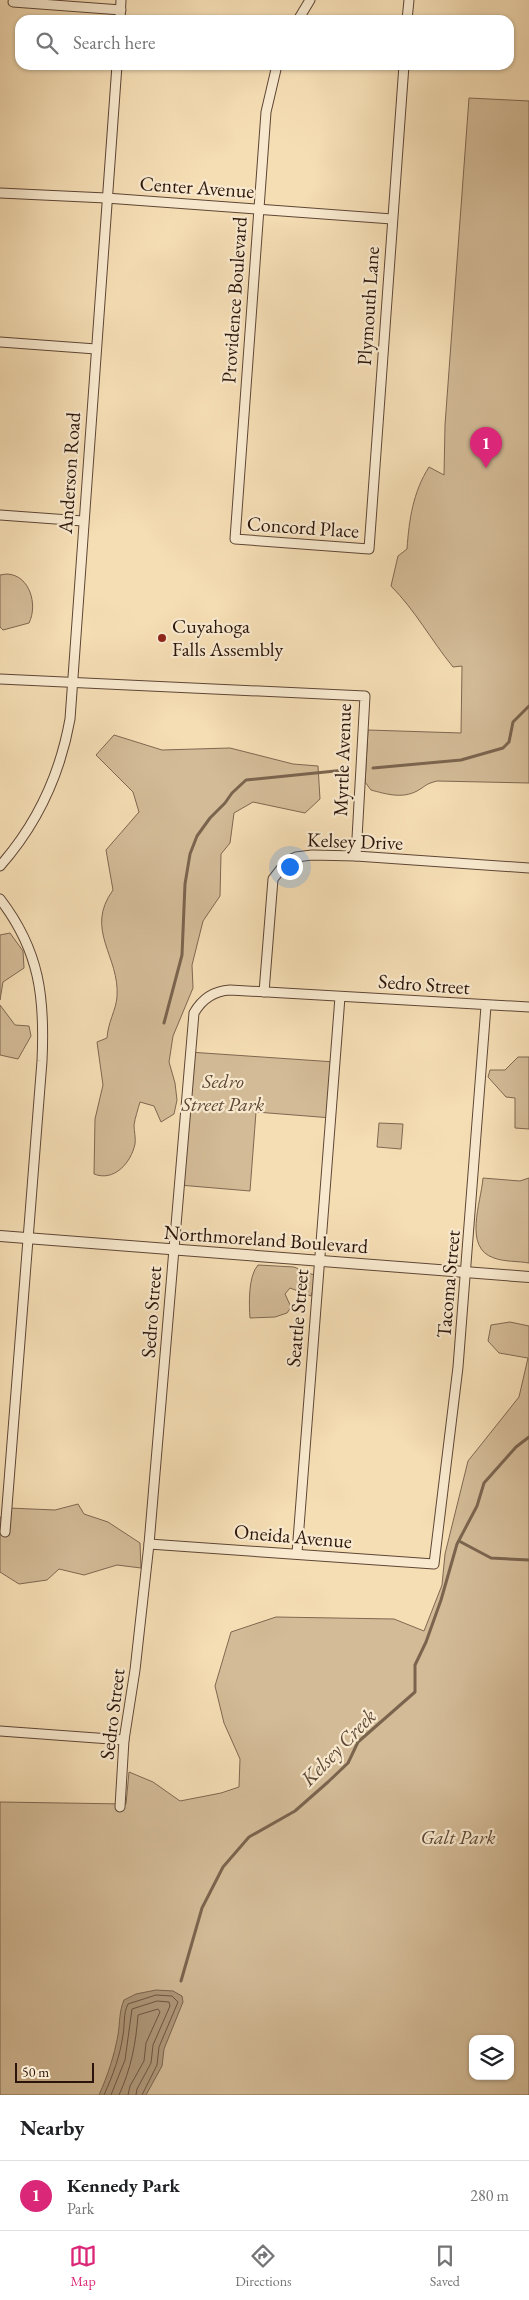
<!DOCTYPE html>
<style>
body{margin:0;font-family:"EB Garamond",serif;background:#f2f2f2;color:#202124}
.controls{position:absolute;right:15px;bottom:15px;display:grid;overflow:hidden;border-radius:10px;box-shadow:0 1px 4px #0004}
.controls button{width:45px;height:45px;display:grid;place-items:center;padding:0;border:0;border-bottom:1px solid #e0e0e0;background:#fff;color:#202124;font:25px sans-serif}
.scale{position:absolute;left:15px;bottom:12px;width:79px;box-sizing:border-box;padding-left:5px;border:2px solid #2b140b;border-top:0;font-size:14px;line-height:18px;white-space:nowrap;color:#2b140b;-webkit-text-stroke:4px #f8e9ce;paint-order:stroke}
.you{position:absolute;left:289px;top:866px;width:18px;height:18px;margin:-12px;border:4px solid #fff;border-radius:50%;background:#1a73e8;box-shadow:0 0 0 8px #1a73e833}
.badge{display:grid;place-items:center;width:32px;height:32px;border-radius:50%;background:#db2777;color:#fff;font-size:16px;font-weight:700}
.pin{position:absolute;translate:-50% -41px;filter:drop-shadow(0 1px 2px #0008)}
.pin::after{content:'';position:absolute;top:26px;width:18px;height:15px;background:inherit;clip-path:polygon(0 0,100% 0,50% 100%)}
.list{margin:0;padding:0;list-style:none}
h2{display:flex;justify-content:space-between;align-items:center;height:65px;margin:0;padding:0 20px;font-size:21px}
h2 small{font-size:16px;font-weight:400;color:#757577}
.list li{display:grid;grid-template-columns:32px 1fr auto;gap:15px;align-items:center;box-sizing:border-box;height:70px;padding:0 20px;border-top:1px solid #e0e0e0}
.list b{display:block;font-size:19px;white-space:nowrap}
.list p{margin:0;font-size:16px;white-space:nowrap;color:#757577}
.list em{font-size:16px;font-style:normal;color:#757577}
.icon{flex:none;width:28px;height:28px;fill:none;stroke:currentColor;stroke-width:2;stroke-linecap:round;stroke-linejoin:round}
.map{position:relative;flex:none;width:529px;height:2095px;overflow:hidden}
.search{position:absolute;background:#fff;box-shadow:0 1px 4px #0004;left:15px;right:15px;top:15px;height:55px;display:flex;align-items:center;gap:12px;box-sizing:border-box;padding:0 18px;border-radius:15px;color:#757577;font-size:19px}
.sheet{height:135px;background:#fff}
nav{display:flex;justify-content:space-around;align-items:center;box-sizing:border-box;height:70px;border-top:1px solid #e0e0e0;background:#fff;font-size:14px;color:#757577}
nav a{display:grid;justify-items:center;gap:2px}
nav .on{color:#db2777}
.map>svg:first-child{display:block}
</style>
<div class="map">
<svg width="529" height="2095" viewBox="0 0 529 2095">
<rect width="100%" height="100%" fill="#f5ddb4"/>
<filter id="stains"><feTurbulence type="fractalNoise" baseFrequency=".004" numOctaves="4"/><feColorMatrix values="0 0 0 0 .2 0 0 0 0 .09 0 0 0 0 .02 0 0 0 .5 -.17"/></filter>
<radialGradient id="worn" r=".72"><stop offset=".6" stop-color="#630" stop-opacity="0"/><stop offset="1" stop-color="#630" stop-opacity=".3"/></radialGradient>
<g fill="#d3bb97" stroke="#7f6851" fill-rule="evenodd">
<path d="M469,98L529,101V783L437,781C425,784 426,786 417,791C402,799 386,794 371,790L365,782L368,730L461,733L462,666L453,667C431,640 415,610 391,586L398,556L407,549C409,520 413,492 429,467L444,475L445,425Z"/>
<path d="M7,574C30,575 38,605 29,623L3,630L0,627V575Z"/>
<path d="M114,735L162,750L230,748L293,764L318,766L320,799L305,813L253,802L234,813L230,843L221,854L220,896L203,921L192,965L193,988L173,1036L169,1062L175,1083L177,1100L174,1114L161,1122L154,1106L140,1102C138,1109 135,1118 134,1125C134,1131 136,1138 135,1144C131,1163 114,1182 94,1174L95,1119L103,1085L97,1042L107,1038C108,1022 116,1010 117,997C120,956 84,930 113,890L106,850L139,812L133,792L96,755Z"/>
<polygon points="10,933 23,951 24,968 3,982 0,1000 0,935"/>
<polygon points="0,1005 15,1025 29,1026 31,1036 18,1059 0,1055"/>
<polygon points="189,1052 335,1062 332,1118 256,1112 250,1191 179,1185"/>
<polygon points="518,1057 529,1057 529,1129 515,1128 515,1098 506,1097 488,1077 490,1070 505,1070"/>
<polygon points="379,1123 403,1124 401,1149 377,1147"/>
<path d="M483,1178L520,1181L529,1178V1263C518,1261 505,1262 494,1258C463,1248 481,1203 483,1178Z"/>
<path d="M258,1265L294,1267L314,1275V1287L311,1296L290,1288L285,1294L291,1307L287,1313L275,1317L250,1318C249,1305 248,1276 258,1265Z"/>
<path d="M510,1322L529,1326V2095H0V1802L126,1804L129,1772L153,1782L180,1801L221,1793L239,1787L240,1759L224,1723L215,1686L231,1632L276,1617L394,1619L424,1631L442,1585L445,1554L468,1461L519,1397L528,1358L499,1353L488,1341L491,1325ZM473,2039H510V2076H473Z"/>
<polygon points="78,1504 84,1514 108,1522 140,1543 141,1568 117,1565 84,1575 59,1569 47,1580 19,1584 0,1572 0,1517 6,1518 8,1508 55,1510"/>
</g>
<path fill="#b0997b" stroke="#7b644e" d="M156,1990L173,1991L182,1996L183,2002L164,2049L162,2066L146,2095H99C108,2075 114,2056 118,2035C120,2022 119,2012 124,2000L136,1994Z"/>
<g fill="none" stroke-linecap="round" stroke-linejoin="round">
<g stroke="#6e5643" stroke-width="1">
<path d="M104,2095C113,2075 120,2056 123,2035C125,2024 123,2014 128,2004L156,1995L172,1996L178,2002L159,2047L157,2065L142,2095"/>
<polyline points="111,2095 125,2060 132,2009 157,2001 169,2002 170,2006 153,2045 151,2063 137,2089 136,2095"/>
<path d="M119,2095C131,2069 136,2043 138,2015L158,2009L160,2012L146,2043L144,2061L130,2086L128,2095"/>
</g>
<g stroke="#7b644e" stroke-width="3">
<polyline points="373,768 461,760 503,748 509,742 513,722 529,706"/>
<polyline points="164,1023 182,955 185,884 190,854 197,836 210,818 225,803 232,793 246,780 345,770"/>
<polyline points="459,1541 491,1558 529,1560"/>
<polyline points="181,1981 202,1908 223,1867 249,1837 295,1811 328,1782 348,1763 358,1742 415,1692 415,1665 426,1642 441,1600 457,1544 477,1506 484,1483 516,1447 529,1437"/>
</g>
<g stroke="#5e4635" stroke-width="11">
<g id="minor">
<polyline points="13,2 121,10"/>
<polyline points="120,20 121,0"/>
<polyline points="298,20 310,0"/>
<polyline points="407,20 409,0"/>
<polyline points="277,65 266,112 235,539 369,549 404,65"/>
<polyline points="0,193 106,198 392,219"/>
<polyline points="0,342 96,349"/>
<polyline points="0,515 83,521"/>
<polyline points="0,679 365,696 356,856"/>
<path d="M0,866C38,823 60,775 70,719L117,65"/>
<path d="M0,899C40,951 45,998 42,1061L5,1532"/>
<polyline points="264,992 273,879 287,861 296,857 312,855 356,856 529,868"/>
<polyline points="149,1544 434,1564 458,1367 486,1006"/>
<polyline points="297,1553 340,997"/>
<polyline points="0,1731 124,1740"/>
<path d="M120,1807L124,1740L135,1670L149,1544L194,1013C202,999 213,991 230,990L529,1007"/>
</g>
</g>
<g stroke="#5e4635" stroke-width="12">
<polyline id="tertiary" points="0,1236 529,1277"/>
</g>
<use href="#minor" stroke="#f8e9ce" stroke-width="9"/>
<use href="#tertiary" stroke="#f8e9ce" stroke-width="10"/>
</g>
<circle fill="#8f2418" stroke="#f8e9ce" stroke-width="2" cx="162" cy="638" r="5"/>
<g text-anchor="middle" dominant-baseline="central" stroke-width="4.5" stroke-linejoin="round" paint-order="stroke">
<g font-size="20" fill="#2b140b" stroke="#f8e9ce">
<text transform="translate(197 187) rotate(4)">Center Avenue</text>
<text transform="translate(234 300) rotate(-86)">Providence Boulevard</text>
<text transform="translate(368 306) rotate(-86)">Plymouth Lane</text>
<text transform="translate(69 473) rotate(-86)">Anderson Road</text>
<text transform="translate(303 527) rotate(4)">Concord Place</text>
<text transform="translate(342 760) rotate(-88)">Myrtle Avenue</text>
<text transform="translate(355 841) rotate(2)">Kelsey Drive</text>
<text transform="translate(424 984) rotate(4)">Sedro Street</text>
<text transform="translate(266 1239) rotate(4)">Northmoreland Boulevard</text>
<text transform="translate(448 1284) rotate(-85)">Tacoma Street</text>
<text transform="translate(151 1312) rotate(-86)">Sedro Street</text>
<text transform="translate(297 1318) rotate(-85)">Seattle Street</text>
<text transform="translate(293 1536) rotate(5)">Oneida Avenue</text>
<text transform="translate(112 1714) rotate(-83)">Sedro Street</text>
</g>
<g font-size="20" fill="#2b140b" stroke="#f8e9ce" text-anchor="start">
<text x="172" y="626">Cuyahoga<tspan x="172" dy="23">Falls Assembly</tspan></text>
</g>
<g font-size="20" font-style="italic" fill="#5d4635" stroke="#f8e9ce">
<text x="223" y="1081">Sedro<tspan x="223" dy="23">Street Park</tspan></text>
<text x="458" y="1837">Galt Park</text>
</g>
<g font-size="21" font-style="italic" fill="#604938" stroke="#f8e9ce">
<text transform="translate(338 1747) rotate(-46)">Kelsey Creek</text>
</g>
</g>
<rect width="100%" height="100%" filter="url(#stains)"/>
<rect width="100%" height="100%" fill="url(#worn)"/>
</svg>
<div class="controls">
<button><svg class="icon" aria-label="layers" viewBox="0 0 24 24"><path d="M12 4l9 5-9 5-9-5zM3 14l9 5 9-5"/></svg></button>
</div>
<div class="scale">50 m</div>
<div class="you"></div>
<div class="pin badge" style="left:486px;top:468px">1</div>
<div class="search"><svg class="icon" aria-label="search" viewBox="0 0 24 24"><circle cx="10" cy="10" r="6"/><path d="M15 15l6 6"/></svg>Search here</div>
</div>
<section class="sheet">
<h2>Nearby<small></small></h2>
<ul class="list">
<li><span class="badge">1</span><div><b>Kennedy Park</b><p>Park</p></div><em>280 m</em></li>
</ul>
</section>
<nav>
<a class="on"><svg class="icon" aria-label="map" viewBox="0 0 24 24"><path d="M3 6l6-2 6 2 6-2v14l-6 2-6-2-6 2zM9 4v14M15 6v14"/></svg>Map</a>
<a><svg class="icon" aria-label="directions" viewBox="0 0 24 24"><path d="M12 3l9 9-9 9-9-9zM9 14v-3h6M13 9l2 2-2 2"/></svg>Directions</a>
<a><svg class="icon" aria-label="saved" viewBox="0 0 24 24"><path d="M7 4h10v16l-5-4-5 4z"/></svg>Saved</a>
</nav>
